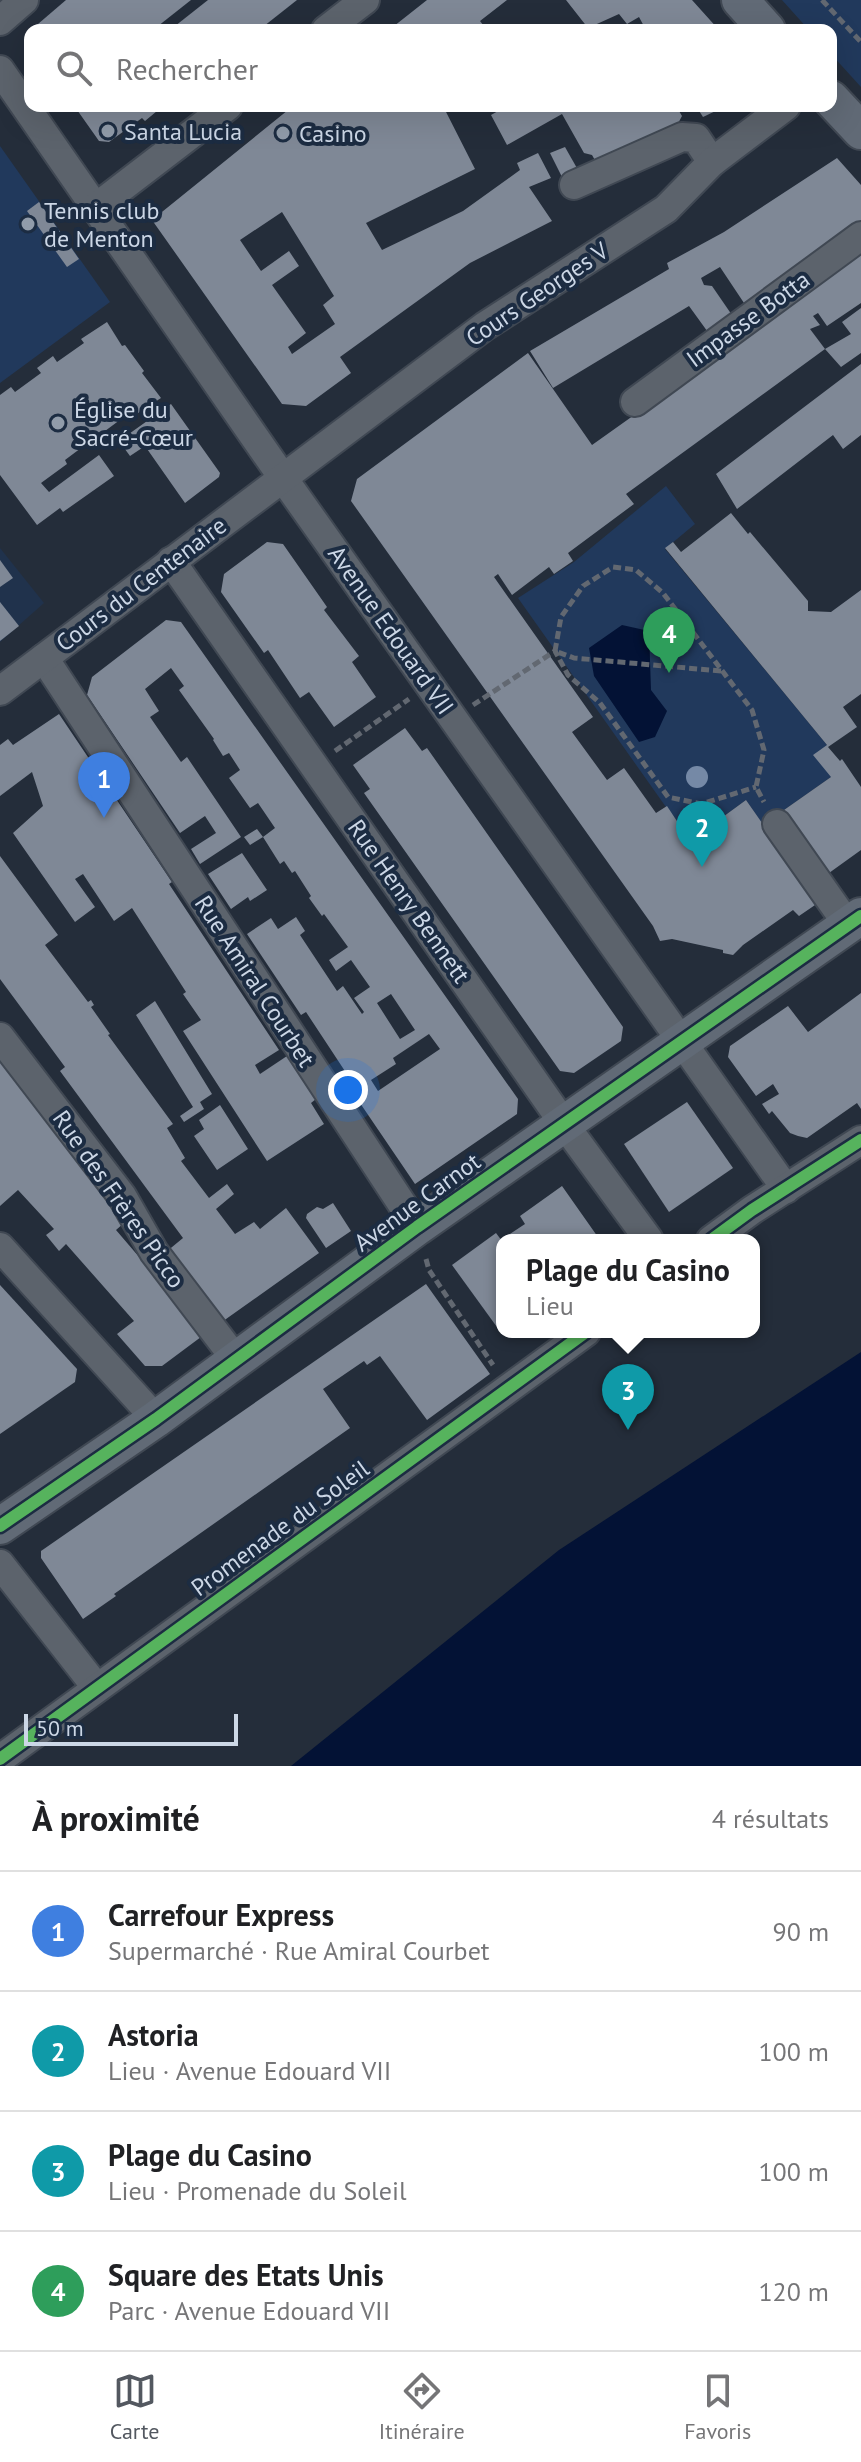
<!DOCTYPE html>
<html lang="fr">
<meta charset="utf-8">
<style>
body{margin:0;font-family:"PT Sans",sans-serif;background:#f2f2f2;color:#202124}
.scale{position:absolute;left:24px;bottom:20px;width:214px;box-sizing:border-box;padding-left:8px;border:4px solid #ccd7e6;border-top:0;font-size:22px;line-height:28px;white-space:nowrap;color:#ccd7e6;-webkit-text-stroke:6px #1c2c42;paint-order:stroke}
.you{position:absolute;left:348px;top:1090px;width:28px;height:28px;margin:-20px;border:6px solid #fff;border-radius:50%;background:#1a73e8;box-shadow:0 0 0 12px #1a73e833}
.badge{display:grid;place-items:center;width:52px;height:52px;border-radius:50%;background:#535860;color:#fff;font-size:26px;font-weight:700}
.pin{position:absolute;translate:-50% -66px;filter:drop-shadow(0 2px 4px #0008)}
.pin::after{content:'';position:absolute;top:42px;width:28px;height:24px;background:inherit;clip-path:polygon(0 0,100% 0,50% 100%)}
.popup{position:absolute;left:496px;top:1234px;width:264px;height:104px;box-sizing:border-box;display:grid;place-content:center;border-radius:16px;background:#fff;filter:drop-shadow(0 2px 6px #0005);font-size:26px;white-space:nowrap;color:#757577}
.popup b{font-size:30px;color:#202124}
.popup::after{content:'';position:absolute;left:50%;top:100%;margin-left:-16px;border:16px solid transparent;border-top-color:#fff}
.list{margin:0;padding:0;list-style:none}
h2{display:flex;justify-content:space-between;align-items:center;height:104px;margin:0;padding:0 32px;font-size:34px}
h2 small{font-size:26px;font-weight:400;color:#757577}
.list li{display:grid;grid-template-columns:52px 1fr auto;gap:24px;align-items:center;box-sizing:border-box;height:120px;padding:0 32px;border-top:2px solid #e0e0e0}
.list b{display:block;font-size:30px;white-space:nowrap}
.list p{margin:0;font-size:26px;white-space:nowrap;color:#757577}
.list em{font-size:26px;font-style:normal;color:#757577}
.icon{flex:none;width:44px;height:44px;fill:none;stroke:currentColor;stroke-width:2;stroke-linecap:round;stroke-linejoin:round}
.map{position:relative;flex:none;width:861px;height:1766px;overflow:hidden}
.search{position:absolute;background:#fff;box-shadow:0 8px 32px #0002;left:24px;right:24px;top:24px;height:88px;display:flex;align-items:center;gap:20px;box-sizing:border-box;padding:0 28px;border-radius:16px;color:#757577;font-size:30px}
.sheet{height:584px;background:#fff}
nav{display:flex;justify-content:space-around;align-items:center;box-sizing:border-box;height:112px;border-top:2px solid #e0e0e0;background:#fff;font-size:22px;color:#757577}
nav a{display:grid;justify-items:center;gap:4px}
nav .on{color:#535860}
.map>svg:first-child{display:block}
</style>
<div class="map">
<svg width="861" height="1766" viewBox="0 0 861 1766">
<rect width="100%" height="100%" fill="#242d3a"/>
<polygon fill="#20324c" points="0,548 44,603 0,642"/>
<g fill="#21395c">
<polygon points="782,0 861,0 861,87 831,54 831,30 809,30"/>
<polygon points="0,146 110,302 0,383"/>
<polygon points="666,486 695,524 665,549 827,745 831,777 784,810 765,828 746,800 690,841 518,598 574,562"/>
</g>
<g fill="#031235">
<polygon points="622,625 649,631 651,690 667,711 655,737 639,742 594,676 589,648"/>
<polygon points="861,1352 861,1766 291,1766 559,1550"/>
</g>
<g fill="#7f8896" fill-rule="evenodd">
<polygon points="66,0 191,0 153,30 31,30"/>
<polygon points="208,0 297,0 259,30 170,30"/>
<polygon points="427,0 507,0 480,21 487,30 389,30"/>
<polygon points="566,0 692,0 719,30 646,30 639,17 627,24 619,14 588,28"/>
<polygon points="68,106 163,106 145,121 142,118 109,142 99,141 75,107 71,110"/>
<path d="M293,106H443L475,169L366,223L382,250L463,211L520,170L517,163L538,153L551,178L529,187L552,221L470,263L340,357L351,373L306,406L282,404L152,220ZM282,212L334,296L323,305L335,324L292,354L288,347L306,333L272,285L299,266L289,251L261,271L240,240Z"/>
<polygon points="507,106 676,106 682,116 675,129 596,162 592,155 584,153 562,114 507,145 491,115"/>
<polygon points="696,106 726,106 703,117"/>
<polygon points="565,147 578,170 562,177 550,153"/>
<polygon points="837,158 861,185 861,230 748,309 720,267 701,278 704,285 712,286 734,318 710,335 689,306 553,388 530,351 669,269 667,263 724,232"/>
<polygon points="39,202 79,259 67,267 27,211"/>
<polygon points="861,247 861,303 827,326 818,313 813,316 820,325 810,329 825,349 626,494 634,504 568,553 573,561 554,574 549,567 512,595 498,574 494,577 593,717 572,732 607,780 624,768 656,813 667,806 690,841 746,800 818,903 799,916 793,910 743,945 733,955 723,953 723,950 672,939 660,941 653,926 351,501 357,479 528,353 592,445 841,268 848,263 848,257"/>
<polygon points="861,308 861,353 841,367 825,349 851,334 842,322"/>
<polygon points="107,322 122,346 125,345 144,371 142,373 161,398 135,415 132,411 105,431 108,435 93,446 89,442 65,460 67,464 41,483 49,492 99,455 114,476 63,512 60,508 37,525 0,475 0,395 11,387 15,392 41,373 37,368 53,356 57,362 84,343 81,339"/>
<polygon points="861,364 861,435 843,449 833,435 737,509 716,474"/>
<polygon points="171,404 220,473 219,477 185,503 145,446 130,456 119,441"/>
<polygon points="731,513 748,534 750,532 808,601 808,611 831,612 861,590 861,694 843,707 857,727 828,747 840,761 842,759 861,787 861,850 829,873 784,810 831,777 813,755 827,745 665,548 673,542 681,552"/>
<polygon points="267,542 283,544 327,607 324,610 359,656 352,662 376,697 334,727 309,692 300,698 268,650 264,653 221,592 224,574"/>
<polygon points="0,560 13,578 0,587"/>
<polygon points="0,602 19,626 0,641"/>
<path d="M166,620L181,622L518,1099L517,1114L415,1184L360,1103L364,1100L306,1012L301,1015L247,934L271,918L278,929L296,917L305,931L300,935L337,991L343,986L362,1014L364,1012L354,998L370,987L351,960L336,971L329,960L348,947L324,914L322,916L309,898L311,896L295,871L292,873L284,861L280,864L263,837L250,845L244,837L257,829L263,837L275,828L258,803L250,808L229,778L240,770L229,753L223,756L213,740L214,739L179,690L184,686L171,668L145,689L159,711L150,717L181,762L187,757L241,837L200,864L191,849L216,833L205,816L180,833L87,695L92,677ZM391,994L415,1030L400,1039L377,1003ZM429,1034L440,1049L378,1091L371,1080L396,1064L393,1058Z"/>
<polygon points="59,714 172,882 169,884 279,1050 255,1065 260,1074 287,1056 316,1099 311,1103 324,1124 267,1161 183,1031 201,1020 183,994 186,992 132,908 114,921 83,874 75,879 95,907 75,922 13,833 43,806 32,772 0,796 0,745 8,739 13,745"/>
<polygon points="405,728 422,751 427,748 623,1027 621,1041 574,1073 560,1071 364,793 370,789 353,765"/>
<polygon points="242,853 267,890 250,901 248,897 231,909 208,874"/>
<polygon points="0,856 58,935 45,945 88,1002 91,1000 94,1005 91,1007 110,1034 108,1035 173,1124 167,1128 185,1158 181,1161 209,1198 227,1184 234,1194 216,1209 235,1234 254,1222 260,1229 286,1208 319,1253 219,1324 166,1252 183,1238 60,1071 65,1067 0,979"/>
<polygon points="861,993 861,1109 857,1103 807,1138 798,1136 790,1133 772,1111 769,1114 762,1104 779,1094 773,1084 756,1096 728,1057 730,1046 788,1006 808,1032"/>
<polygon points="155,1001 212,1094 200,1102 204,1109 184,1122 180,1116 193,1107 136,1015"/>
<polygon points="0,1062 124,1223 116,1230 205,1334 162,1366 145,1366 117,1334 134,1321 66,1244 59,1251 46,1235 54,1229 18,1190 0,1206"/>
<polygon points="687,1102 733,1168 669,1212 624,1144"/>
<polygon points="220,1105 248,1149 217,1170 194,1136 204,1129 199,1120"/>
<polygon points="562,1186 600,1240 501,1240 525,1224 520,1216"/>
<polygon points="333,1203 351,1231 326,1248 306,1218 307,1214 317,1207 323,1209"/>
<polygon points="496,1233 502,1241 502,1334 452,1265"/>
<polygon points="426,1284 490,1374 427,1420 380,1356 367,1365 364,1361 323,1389 350,1428 114,1594 116,1596 83,1619 41,1558 41,1551"/>
<polygon points="0,1285 77,1369 75,1382 0,1434"/>
</g>
<g fill="none" stroke-linecap="round" stroke-linejoin="round">
<g stroke="#404853" stroke-width="32">
<g id="minor">
<polyline points="0,21 24,0"/>
<polyline points="326,30 365,0"/>
<polyline points="0,70 283,478 786,1189"/>
<polyline points="574,185 682,137 696,138 712,162"/>
<polyline points="95,208 228,106"/>
<polyline points="635,402 861,236"/>
<polyline points="171,561 564,1124 649,1240"/>
<polyline points="44,658 417,1227"/>
<polyline points="0,691 485,326 666,209 712,162 786,106"/>
<polyline points="777,824 848,925"/>
<polyline points="0,1037 122,1196 154,1252 237,1361"/>
<polyline points="711,1240 752,1210 861,1140"/>
<polyline points="0,1247 156,1419"/>
<polyline points="0,1564 97,1688"/>
<polyline points="0,1759 586,1332"/>
</g>
</g>
<g stroke="#404853" stroke-width="40">
<g id="major">
<polyline points="740,0 767,30"/>
<polyline points="831,99 861,131"/>
<polyline points="0,1526 156,1419 417,1227 861,916"/>
</g>
</g>
<g stroke="#626871" stroke-width="5" stroke-dasharray="8 4" stroke-linecap="butt">
<polyline points="822,0 861,42"/>
<polyline points="721,671 574,658 555,651 561,617 583,586 613,567 636,570 663,593 752,710 764,750 756,787 764,802"/>
<polyline points="473,705 555,651 568,675 600,703 668,797 701,804 756,787"/>
<polyline points="335,751 409,699"/>
<polyline points="426,1259 429,1270 493,1365"/>
</g>
<use href="#minor" stroke="#5c636c" stroke-width="28"/>
<use href="#major" stroke="#616a76" stroke-width="36"/>
<g stroke="#1c2c42" stroke-width="17">
<g id="cycleway">
<polyline points="711,1240 752,1210 861,1140"/>
<polyline points="0,1526 156,1419 417,1227 861,916"/>
<polyline points="0,1759 586,1332"/>
</g>
</g>
<use href="#cycleway" stroke="#56b35d" stroke-width="12"/>
</g>
<circle fill="#7589a6" cx="697" cy="777" r="11"/>
<g fill="#919caa" stroke="#1c2c42" stroke-width="3">
<circle cx="108" cy="131" r="8"/>
<circle cx="283" cy="133" r="8"/>
<circle cx="28" cy="224" r="8"/>
<circle cx="58" cy="423" r="8"/>
</g>
<g text-anchor="middle" dominant-baseline="central" stroke-width="8" stroke-linejoin="round" paint-order="stroke">
<g font-size="24" fill="#ccd7e6" stroke="#1c2c42" text-anchor="start">
<text x="124" y="131">Santa Lucia</text>
<text x="299" y="133">Casino</text>
<text x="44" y="210">Tennis club<tspan x="44" dy="28">de Menton</tspan></text>
<text x="74" y="409">Église du<tspan x="74" dy="28">Sacré-Cœur</tspan></text>
</g>
<g font-size="24" fill="#ccd7e6" stroke="#1c2c42">
<text transform="translate(537 294) rotate(-34)">Cours Georges V</text>
<text transform="translate(748 319) rotate(-36)">Impasse Botta</text>
<text transform="translate(141 584) rotate(-37)">Cours du Centenaire</text>
<text transform="translate(391 630) rotate(55)">Avenue Edouard VII</text>
<text transform="translate(409 901) rotate(55)">Rue Henry Bennett</text>
<text transform="translate(255 981) rotate(57)">Rue Amiral Courbet</text>
<text transform="translate(119 1199) rotate(55)">Rue des Frères Picco</text>
<text transform="translate(417 1202) rotate(-36)">Avenue Carnot</text>
<text transform="translate(280 1528) rotate(-36)">Promenade du Soleil</text>
</g>
</g>
</svg>
<div class="scale">50 m</div>
<div class="you"></div>
<div class="pin badge" style="left:104px;top:818px;background:#3f7fe0">1</div>
<div class="pin badge" style="left:702px;top:867px;background:#0f9aa8">2</div>
<div class="pin badge" style="left:628px;top:1430px;background:#0f9aa8">3</div>
<div class="popup"><b>Plage du Casino</b>Lieu</div>
<div class="pin badge" style="left:669px;top:673px;background:#2e9e5b">4</div>
<div class="search"><svg class="icon" aria-label="search" viewBox="0 0 24 24"><circle cx="10" cy="10" r="6"/><path d="M15 15l6 6"/></svg>Rechercher</div>
</div>
<section class="sheet">
<h2>À proximité<small>4 résultats</small></h2>
<ul class="list">
<li><span class="badge" style="background:#3f7fe0">1</span><div><b>Carrefour Express</b><p>Supermarché · Rue Amiral Courbet</p></div><em>90 m</em></li>
<li><span class="badge" style="background:#0f9aa8">2</span><div><b>Astoria</b><p>Lieu · Avenue Edouard VII</p></div><em>100 m</em></li>
<li><span class="badge" style="background:#0f9aa8">3</span><div><b>Plage du Casino</b><p>Lieu · Promenade du Soleil</p></div><em>100 m</em></li>
<li><span class="badge" style="background:#2e9e5b">4</span><div><b>Square des Etats Unis</b><p>Parc · Avenue Edouard VII</p></div><em>120 m</em></li>
</ul>
</section>
<nav>
<a class="on"><svg class="icon" aria-label="map" viewBox="0 0 24 24"><path d="M3 6l6-2 6 2 6-2v14l-6 2-6-2-6 2zM9 4v14M15 6v14"/></svg>Carte</a>
<a><svg class="icon" aria-label="directions" viewBox="0 0 24 24"><path d="M12 3l9 9-9 9-9-9zM9 14v-3h6M13 9l2 2-2 2"/></svg>Itinéraire</a>
<a><svg class="icon" aria-label="saved" viewBox="0 0 24 24"><path d="M7 4h10v16l-5-4-5 4z"/></svg>Favoris</a>
</nav>
